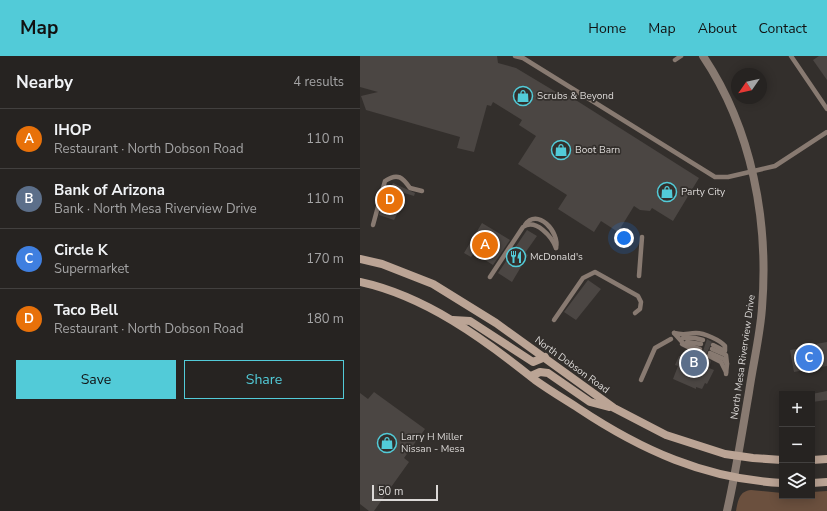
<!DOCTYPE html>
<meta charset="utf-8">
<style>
body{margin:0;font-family:"Nunito Sans",sans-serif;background:#322f2e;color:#f1f3f6}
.controls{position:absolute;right:12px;bottom:12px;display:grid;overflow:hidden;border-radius:0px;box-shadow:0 2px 10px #0003}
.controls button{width:36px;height:36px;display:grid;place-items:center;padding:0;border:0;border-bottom:1px solid #42403f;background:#262321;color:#f1f3f6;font:20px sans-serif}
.compass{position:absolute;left:371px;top:12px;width:36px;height:36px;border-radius:50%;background:#262321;box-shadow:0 2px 10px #0003;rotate:236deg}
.scale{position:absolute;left:12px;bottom:10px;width:66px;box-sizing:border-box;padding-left:4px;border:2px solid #dcd9d7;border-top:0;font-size:11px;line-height:14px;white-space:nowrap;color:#dcd9d7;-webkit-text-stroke:3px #332f2c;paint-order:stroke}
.you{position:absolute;left:264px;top:182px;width:14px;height:14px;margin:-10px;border:3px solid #fff;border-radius:50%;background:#1a73e8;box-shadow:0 0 0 6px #1a73e833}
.badge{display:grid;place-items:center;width:26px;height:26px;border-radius:50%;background:#52cbd8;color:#fff;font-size:13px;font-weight:700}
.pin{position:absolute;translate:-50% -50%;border:2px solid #fff;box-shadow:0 1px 4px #0006}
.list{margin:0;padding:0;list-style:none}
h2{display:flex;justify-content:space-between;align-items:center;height:52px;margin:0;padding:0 16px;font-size:17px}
h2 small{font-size:13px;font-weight:400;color:#a4a4a5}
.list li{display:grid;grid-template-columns:26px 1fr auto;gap:12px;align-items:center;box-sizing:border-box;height:60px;padding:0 16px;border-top:1px solid #42403f}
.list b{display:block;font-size:15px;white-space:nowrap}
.list p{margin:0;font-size:13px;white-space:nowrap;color:#a4a4a5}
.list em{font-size:13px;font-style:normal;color:#a4a4a5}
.actions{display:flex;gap:8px;padding:12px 16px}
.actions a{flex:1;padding:9px 0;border:1px solid #52cbd8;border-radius:0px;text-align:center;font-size:14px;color:#52cbd8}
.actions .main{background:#52cbd8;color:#111}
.icon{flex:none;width:22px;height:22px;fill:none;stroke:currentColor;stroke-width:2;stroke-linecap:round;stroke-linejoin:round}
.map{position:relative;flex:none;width:467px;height:455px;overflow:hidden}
header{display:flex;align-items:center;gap:24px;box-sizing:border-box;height:56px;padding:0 20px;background:#52cbd8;color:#111}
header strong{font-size:19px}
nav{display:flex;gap:22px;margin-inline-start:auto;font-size:14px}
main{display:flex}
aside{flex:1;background:#262321}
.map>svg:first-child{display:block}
</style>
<header>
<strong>Map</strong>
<nav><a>Home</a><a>Map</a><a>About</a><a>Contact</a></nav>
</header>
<main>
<aside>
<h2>Nearby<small>4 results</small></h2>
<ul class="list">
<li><span class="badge" style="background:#e8710a">A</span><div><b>IHOP</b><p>Restaurant · North Dobson Road</p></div><em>110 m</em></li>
<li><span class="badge" style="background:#5c6f8a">B</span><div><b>Bank of Arizona</b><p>Bank · North Mesa Riverview Drive</p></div><em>110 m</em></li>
<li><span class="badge" style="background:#3f7fe0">C</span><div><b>Circle K</b><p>Supermarket</p></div><em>170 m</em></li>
<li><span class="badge" style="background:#e8710a">D</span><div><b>Taco Bell</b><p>Restaurant · North Dobson Road</p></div><em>180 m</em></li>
</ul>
<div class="actions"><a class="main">Save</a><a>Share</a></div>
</aside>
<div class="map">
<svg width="467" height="455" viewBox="0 0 467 455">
<rect width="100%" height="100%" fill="#332f2c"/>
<path fill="#6b503e" d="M391,434L422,437V440H452V436L467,435V455H376C378,445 379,435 391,434Z"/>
<g fill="#4b4643">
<polygon points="0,0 137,0 138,7 156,12 201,39 203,36 339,122 313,165 292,152 290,155 280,154 274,150 258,176 241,165 234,176 198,153 207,139 158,108 176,80 159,69 162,64 133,46 131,50 127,49 114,96 97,92 100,81 6,54 1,40 18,36 0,31"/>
<polygon points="459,0 467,0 467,24 453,4"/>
<polygon points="33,127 55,137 54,140 41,136 40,152 34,164 19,159 28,130 31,131"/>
<polygon points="122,167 150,184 133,209 114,197 111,201 104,197"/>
<polygon points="167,174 177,180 165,197 168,199 152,226 138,217"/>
<polygon points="228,224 241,233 216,264 204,256"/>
<polygon points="347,283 352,286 345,301 351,305 349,312 354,314 347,328 345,327 342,333 336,331 336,333 313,323 318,310 315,309 319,300 322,301 325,294 340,299 343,295"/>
<polygon points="467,286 467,310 434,316 430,294 457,290 456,288"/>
<polygon points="467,335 467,344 452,346 452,338"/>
<polygon points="14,336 65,373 44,402 49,406 14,455 9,455 0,448 0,337 8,343"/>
</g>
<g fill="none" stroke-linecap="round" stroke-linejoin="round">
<g stroke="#887a71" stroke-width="4.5">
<polyline points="155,0 163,2 355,121 368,121 415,110 467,76"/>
<polyline points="431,0 467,53"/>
<polyline points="315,4 321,0"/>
<path d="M13,169L25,125C38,116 43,122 50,132L62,135"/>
<path d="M165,169C177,151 200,176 196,192"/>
<polyline points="279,220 282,181"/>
<path d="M130,221L163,171C176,162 192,181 196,192"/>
<polyline points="194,264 223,222 235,216 278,240 281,246 280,253 275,257"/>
<path d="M314,277C326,280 327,277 336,277C344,277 360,284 365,290V294"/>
<polyline points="314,277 323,287 340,293"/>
<polyline points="323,282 335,282 343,284"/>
<polyline points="327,286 341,288"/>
<polyline points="322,288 338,296"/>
<polyline points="353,289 365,295"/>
<polyline points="352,293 366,299 367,308"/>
<polyline points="350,297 364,303 367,308 366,318"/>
<polyline points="349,300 361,306 366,316"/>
<polyline points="281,324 295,292 311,283"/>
</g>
<path stroke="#887a71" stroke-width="8" d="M343,0C392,73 409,165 402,252C400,280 393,308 389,336C382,376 376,416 367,455"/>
<g stroke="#bba495" stroke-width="8">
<polyline points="0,203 22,208 73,228 136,267 254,352 306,379 365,398 393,402 422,404"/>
<path d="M0,226C65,240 124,283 175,324C189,334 204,343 218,352C281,394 345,423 422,427"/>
<polyline points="93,264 110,265 173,306 185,301"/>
<polyline points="171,320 180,316 188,317 230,346 249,351"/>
<polyline points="452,404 467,403"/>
<polyline points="452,427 467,426"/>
</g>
</g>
<defs>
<g id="shop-ring" transform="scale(1)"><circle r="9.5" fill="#332f2c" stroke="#52cbd8" stroke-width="1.5"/><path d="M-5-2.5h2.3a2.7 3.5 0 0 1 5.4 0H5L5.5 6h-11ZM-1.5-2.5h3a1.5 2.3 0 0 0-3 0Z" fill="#52cbd8"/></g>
<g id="restaurant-ring" transform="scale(1)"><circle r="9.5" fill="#332f2c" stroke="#52cbd8" stroke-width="1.5"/><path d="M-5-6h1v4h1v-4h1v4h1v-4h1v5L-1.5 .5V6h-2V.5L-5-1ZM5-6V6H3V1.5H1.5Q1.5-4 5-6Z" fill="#52cbd8"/></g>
</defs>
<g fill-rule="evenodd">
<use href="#shop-ring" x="163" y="40"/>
<use href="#shop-ring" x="201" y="94"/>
<use href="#shop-ring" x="307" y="136"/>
<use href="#restaurant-ring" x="156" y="201"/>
<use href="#shop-ring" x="27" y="387"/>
</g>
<g text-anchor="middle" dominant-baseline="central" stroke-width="3.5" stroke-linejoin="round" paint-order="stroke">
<g font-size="10" fill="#dcd9d7" stroke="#332f2c" text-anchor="start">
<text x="177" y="40">Scrubs &amp; Beyond</text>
<text x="215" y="94">Boot Barn</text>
<text x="321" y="136">Party City</text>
<text x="170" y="201">McDonald's</text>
<text x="41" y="381">Larry H Miller<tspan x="41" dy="12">Nissan - Mesa</tspan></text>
</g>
<g font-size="10" fill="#dcd9d7" stroke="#332f2c">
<text transform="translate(383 301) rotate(-82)">North Mesa Riverview Drive</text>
<text transform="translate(212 309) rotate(36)">North Dobson Road</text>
</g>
</g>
</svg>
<div class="controls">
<button>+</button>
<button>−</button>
<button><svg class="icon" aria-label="layers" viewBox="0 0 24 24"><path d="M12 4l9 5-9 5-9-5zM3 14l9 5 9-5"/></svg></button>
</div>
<svg class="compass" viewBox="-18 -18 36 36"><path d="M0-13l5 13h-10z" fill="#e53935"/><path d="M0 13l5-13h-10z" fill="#a4a4a5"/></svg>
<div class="scale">50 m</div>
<div class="you"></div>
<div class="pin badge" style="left:125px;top:189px;background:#e8710a">A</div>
<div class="pin badge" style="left:334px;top:307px;background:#5c6f8a">B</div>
<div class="pin badge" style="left:449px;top:302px;background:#3f7fe0">C</div>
<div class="pin badge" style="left:30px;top:144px;background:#e8710a">D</div>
</div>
</main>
